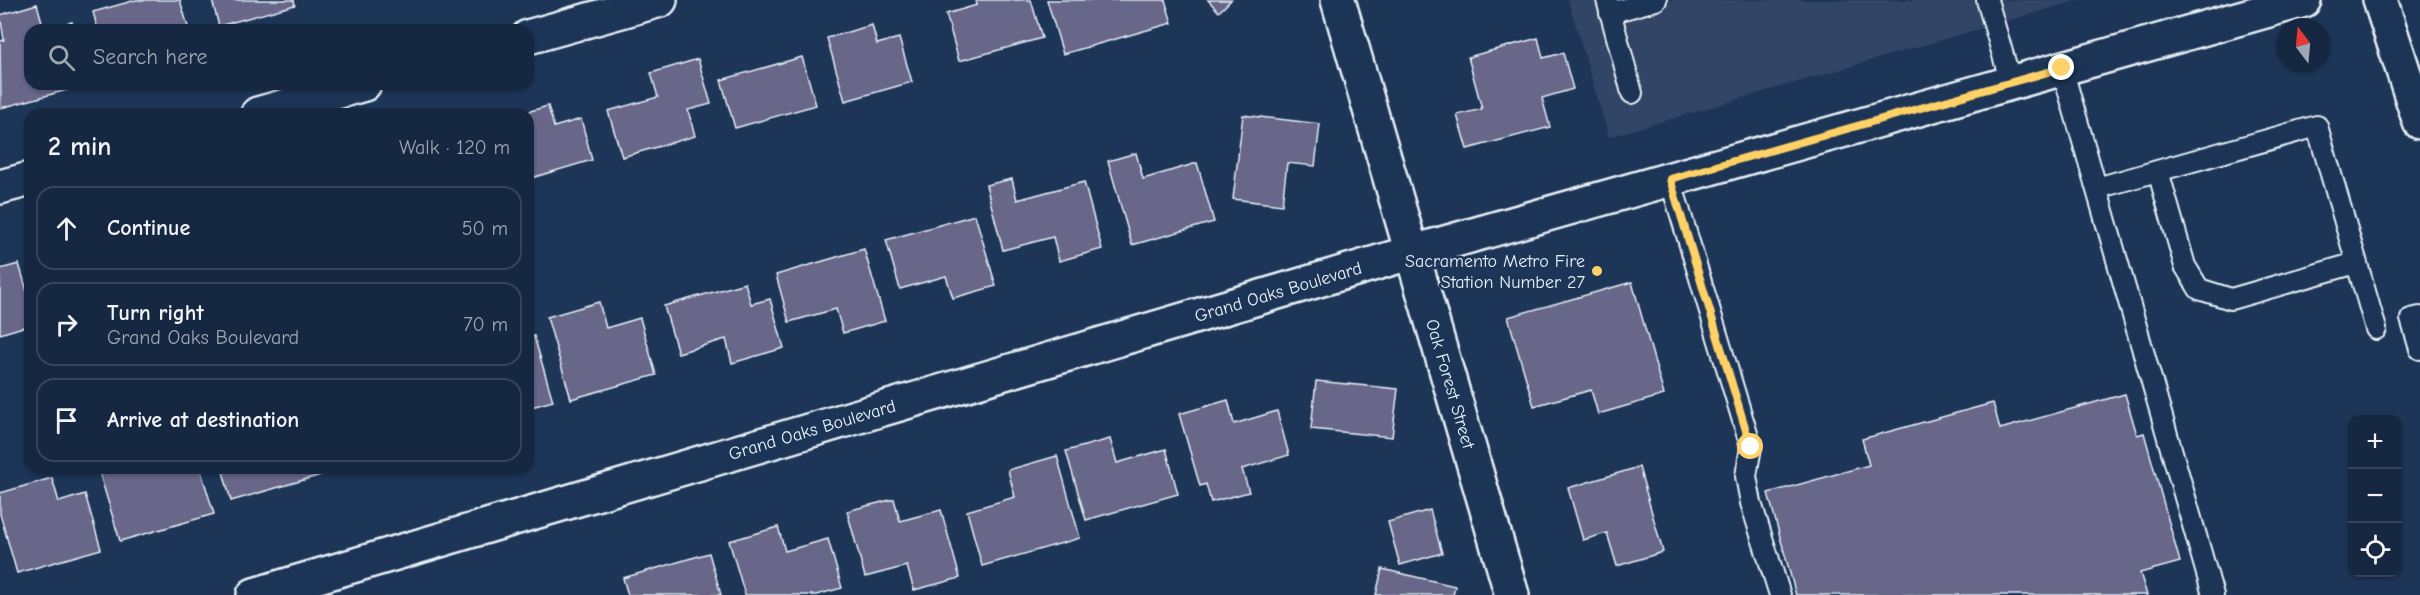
<!DOCTYPE html>
<meta charset="utf-8">
<style>
body{margin:0;font-family:"Comic Neue",sans-serif;background:#1f3048;color:#f1f3f6}
.controls{position:absolute;right:18px;bottom:18px;display:grid;overflow:hidden;border-radius:12px;box-shadow:0 2px 4px #0004}
.controls button{width:54px;height:54px;display:grid;place-items:center;padding:0;border:0;border-bottom:2px solid #35445a;background:#162841;color:#f1f3f6;font:30px sans-serif}
.compass{position:absolute;left:2276px;top:18px;width:54px;height:54px;border-radius:50%;background:#162841;box-shadow:0 2px 4px #0004;rotate:344deg}
.stop{position:absolute;width:18px;height:18px;margin:-14px;border:4px solid #ffd166;border-radius:50%;background:#fff}
.stop.end{background:#ffd166;border-color:#fff;box-shadow:0 2px 6px #0008}
.list{margin:0;padding:0;list-style:none}
h2{display:flex;justify-content:space-between;align-items:center;height:78px;margin:0;padding:0 24px;font-size:26px}
h2 small{font-size:20px;font-weight:400;color:#9ea6b1}
.list li{display:grid;grid-template-columns:39px 1fr auto;gap:18px;align-items:center;box-sizing:border-box;height:84px;margin:0 12px 12px;padding:0 12px;border:2px solid #35445a;border-radius:18px}
.list b{display:block;font-size:22px;white-space:nowrap}
.list p{margin:0;font-size:20px;white-space:nowrap;color:#9ea6b1}
.list em{font-size:20px;font-style:normal;color:#9ea6b1}
.icon{flex:none;width:33px;height:33px;fill:none;stroke:currentColor;stroke-width:2;stroke-linecap:round;stroke-linejoin:round}
.map{position:relative;flex:none;width:2420px;height:595px;overflow:hidden}
.search{position:absolute;background:#162841;box-shadow:0 2px 4px #0004;left:24px;top:24px;width:510px;height:66px;display:flex;align-items:center;gap:15px;box-sizing:border-box;padding:0 21px;border-radius:18px;color:#9ea6b1;font-size:22px}
.panel{position:absolute;background:#162841;box-shadow:0 2px 4px #0004;left:24px;top:108px;width:510px;height:366px;border-radius:18px}
.map>svg:first-child{display:block}
</style>
<div class="map">
<svg width="2420" height="595" viewBox="0 0 2420 595">
<rect width="100%" height="100%" fill="#1d3557"/>
<filter id="ink" filterUnits="userSpaceOnUse"><feTurbulence type="fractalNoise" baseFrequency=".0167" numOctaves="2"/><feDisplacementMap in="SourceGraphic" scale="12" xChannelSelector="R" yChannelSelector="G"/><feConvolveMatrix kernelMatrix="1 2 1 2 8 2 1 2 1" color-interpolation-filters="sRGB"/></filter>
<g filter="url(#ink)">
<polygon fill="#346" points="1568,0 2079,0 1609,137"/>
<g fill="#676689" stroke="#e8f1f8" stroke-width="1.5">
<polygon points="136,0 180,0 189,30 98,30 93,12"/>
<polygon points="212,0 294,0 295,5 219,26"/>
<polygon points="976,0 1031,0 1042,38 959,61 946,14 977,5"/>
<polygon points="1047,0 1165,0 1172,23 1063,54"/>
<polygon points="1208,0 1231,0 1219,12"/>
<polygon points="37,4 44,29 72,22 74,30 30,30 30,84 89,84 1,108 0,41 4,40 0,15"/>
<polygon points="872,25 877,44 899,38 912,82 845,101 827,38"/>
<polygon points="1538,38 1543,58 1563,53 1573,89 1542,98 1550,127 1467,149 1457,115 1482,109 1468,57"/>
<polygon points="802,57 816,105 735,128 721,80"/>
<polygon points="698,59 711,104 688,110 695,136 622,157 608,111 658,97 651,73"/>
<polygon points="548,106 554,127 581,119 592,160 528,179 528,114 520,114"/>
<polygon points="1243,115 1320,124 1315,166 1287,163 1282,205 1233,199"/>
<polygon points="1136,153 1143,179 1197,163 1214,222 1132,245 1108,161"/>
<polygon points="1012,179 1017,200 1084,182 1102,249 1059,261 1053,237 1003,250 986,185"/>
<polygon points="975,215 996,286 953,298 946,276 900,289 886,240"/>
<polygon points="864,249 885,321 843,333 836,309 789,322 776,275"/>
<polygon points="19,264 30,301 30,325 0,334 0,269"/>
<polygon points="1632,282 1664,395 1598,414 1591,390 1534,406 1508,317"/>
<polygon points="745,283 751,304 770,299 784,348 732,363 726,339 678,353 664,306"/>
<polygon points="599,302 606,328 640,318 656,375 571,399 547,317"/>
<polygon points="534,336 553,401 528,408 528,338"/>
<polygon points="1316,381 1398,389 1392,437 1311,429"/>
<polygon points="2125,394 2137,435 2144,433 2180,562 2140,573 2147,595 1796,595 1768,493 1869,465 1862,439 1993,403 2000,429"/>
<polygon points="1228,400 1234,424 1277,411 1289,455 1242,469 1249,492 1211,502 1206,484 1200,486 1179,414"/>
<polygon points="1110,439 1117,463 1166,449 1178,494 1086,520 1066,451"/>
<polygon points="1057,456 1080,538 982,566 967,511 1015,497 1008,470"/>
<polygon points="1639,467 1663,552 1617,566 1607,533 1583,540 1568,488"/>
<polygon points="98,468 200,468 214,514 120,541"/>
<polygon points="222,468 345,468 231,501"/>
<polygon points="52,478 59,502 85,494 101,549 17,573 0,514 0,493"/>
<polygon points="894,499 900,521 941,510 960,578 914,590 907,566 865,577 847,511"/>
<polygon points="1430,510 1442,553 1400,565 1388,522"/>
<polygon points="778,527 785,551 828,539 842,588 816,595 745,595 729,541"/>
<polygon points="709,553 721,595 628,595 623,578"/>
<polygon points="1382,569 1455,586 1453,595 1376,595"/>
</g>
<g fill="none" stroke-linecap="round" stroke-linejoin="round">
<g stroke="#e8f1f8" stroke-width="24">
<g id="lane">
<polyline points="1607,0 1632,93"/>
<polyline points="1987,0 2011,83"/>
<polyline points="1610,13 1656,0"/>
<polyline points="2062,68 2213,595"/>
<polyline points="2158,171 2185,266 2199,289 2231,299 2356,263"/>
<polyline points="1670,179 1751,447 1746,476 1751,503 1780,595"/>
<polyline points="2097,188 2317,126 2376,329"/>
<polyline points="2420,317 2411,319 2420,349"/>
</g>
</g>
<g stroke="#e8f1f8" stroke-width="38">
<g id="street">
<path id="s1" d="M1338,0L1512,595"/>
<polyline points="528,37 660,0"/>
<polyline points="258,114 364,84"/>
<polyline points="0,187 30,179"/>
</g>
</g>
<g stroke="#e8f1f8" stroke-width="38">
<g id="secondary">
<polyline points="2380,0 2420,122"/>
<path id="s2" d="M254,595L1413,252L2304,0"/>
</g>
</g>
<use href="#lane" stroke="#1d3557" stroke-width="20"/>
<use href="#street" stroke="#1d3557" stroke-width="33"/>
<use href="#secondary" stroke="#1d3557" stroke-width="33"/>
</g>
</g>
<g fill="none" stroke-linecap="round" stroke-linejoin="round" filter="url(#ink)">
<polyline stroke="#ffd166" stroke-width="8" points="1751,447 1670,179 2062,68"/>
</g>
<circle fill="#ffd166" stroke="#1d3557" stroke-width="2" cx="1597" cy="271" r="6"/>
<g text-anchor="middle" dominant-baseline="central" stroke-width="5" stroke-linejoin="round" paint-order="stroke">
<g font-size="18" fill="#e8f1f8" stroke="#1d3557" text-anchor="end">
<text x="1585" y="261">Sacramento Metro Fire<tspan x="1585" dy="21">Station Number 27</tspan></text>
</g>
<g font-size="18" fill="#e8f1f8" stroke="#1d3557">
<text stroke="none"><textPath href="#s2" startOffset="1068">Grand Oaks Boulevard</textPath></text>
<text stroke="none"><textPath href="#s1" startOffset="400">Oak Forest Street</textPath></text>
<text stroke="none"><textPath href="#s2" startOffset="582">Grand Oaks Boulevard</textPath></text>
</g>
</g>
</svg>
<div class="controls">
<button>+</button>
<button>−</button>
<button><svg class="icon" aria-label="locate" viewBox="0 0 24 24"><circle cx="12" cy="12" r="6"/><path d="M12 2v4M12 18v4M2 12h4M18 12h4"/></svg></button>
</div>
<svg class="compass" viewBox="-18 -18 36 36"><path d="M0-13l5 13h-10z" fill="#e53935"/><path d="M0 13l5-13h-10z" fill="#9ea6b1"/></svg>
<div class="stop" style="left:1751px;top:447px"></div>
<div class="stop end" style="left:2062px;top:68px"></div>
<div class="search"><svg class="icon" aria-label="search" viewBox="0 0 24 24"><circle cx="10" cy="10" r="6"/><path d="M15 15l6 6"/></svg>Search here</div>
<section class="panel">
<h2>2 min<small>Walk · 120 m</small></h2>
<ul class="list">
<li><svg class="icon" aria-label="ahead" viewBox="0 0 24 24"><path d="M12 20V5M6 11l6-6 6 6"/></svg><div><b>Continue</b></div><em>50 m</em></li>
<li><svg class="icon" aria-label="right" viewBox="0 0 24 24"><path d="M7 20v-9h11M14 6l5 5-5 5"/></svg><div><b>Turn right</b><p>Grand Oaks Boulevard</p></div><em>70 m</em></li>
<li><svg class="icon" aria-label="arrive" viewBox="0 0 24 24"><path d="M6 21V4h12l-3 4 3 4H6"/></svg><div><b>Arrive at destination</b></div></li>
</ul>
</section>
</div>
